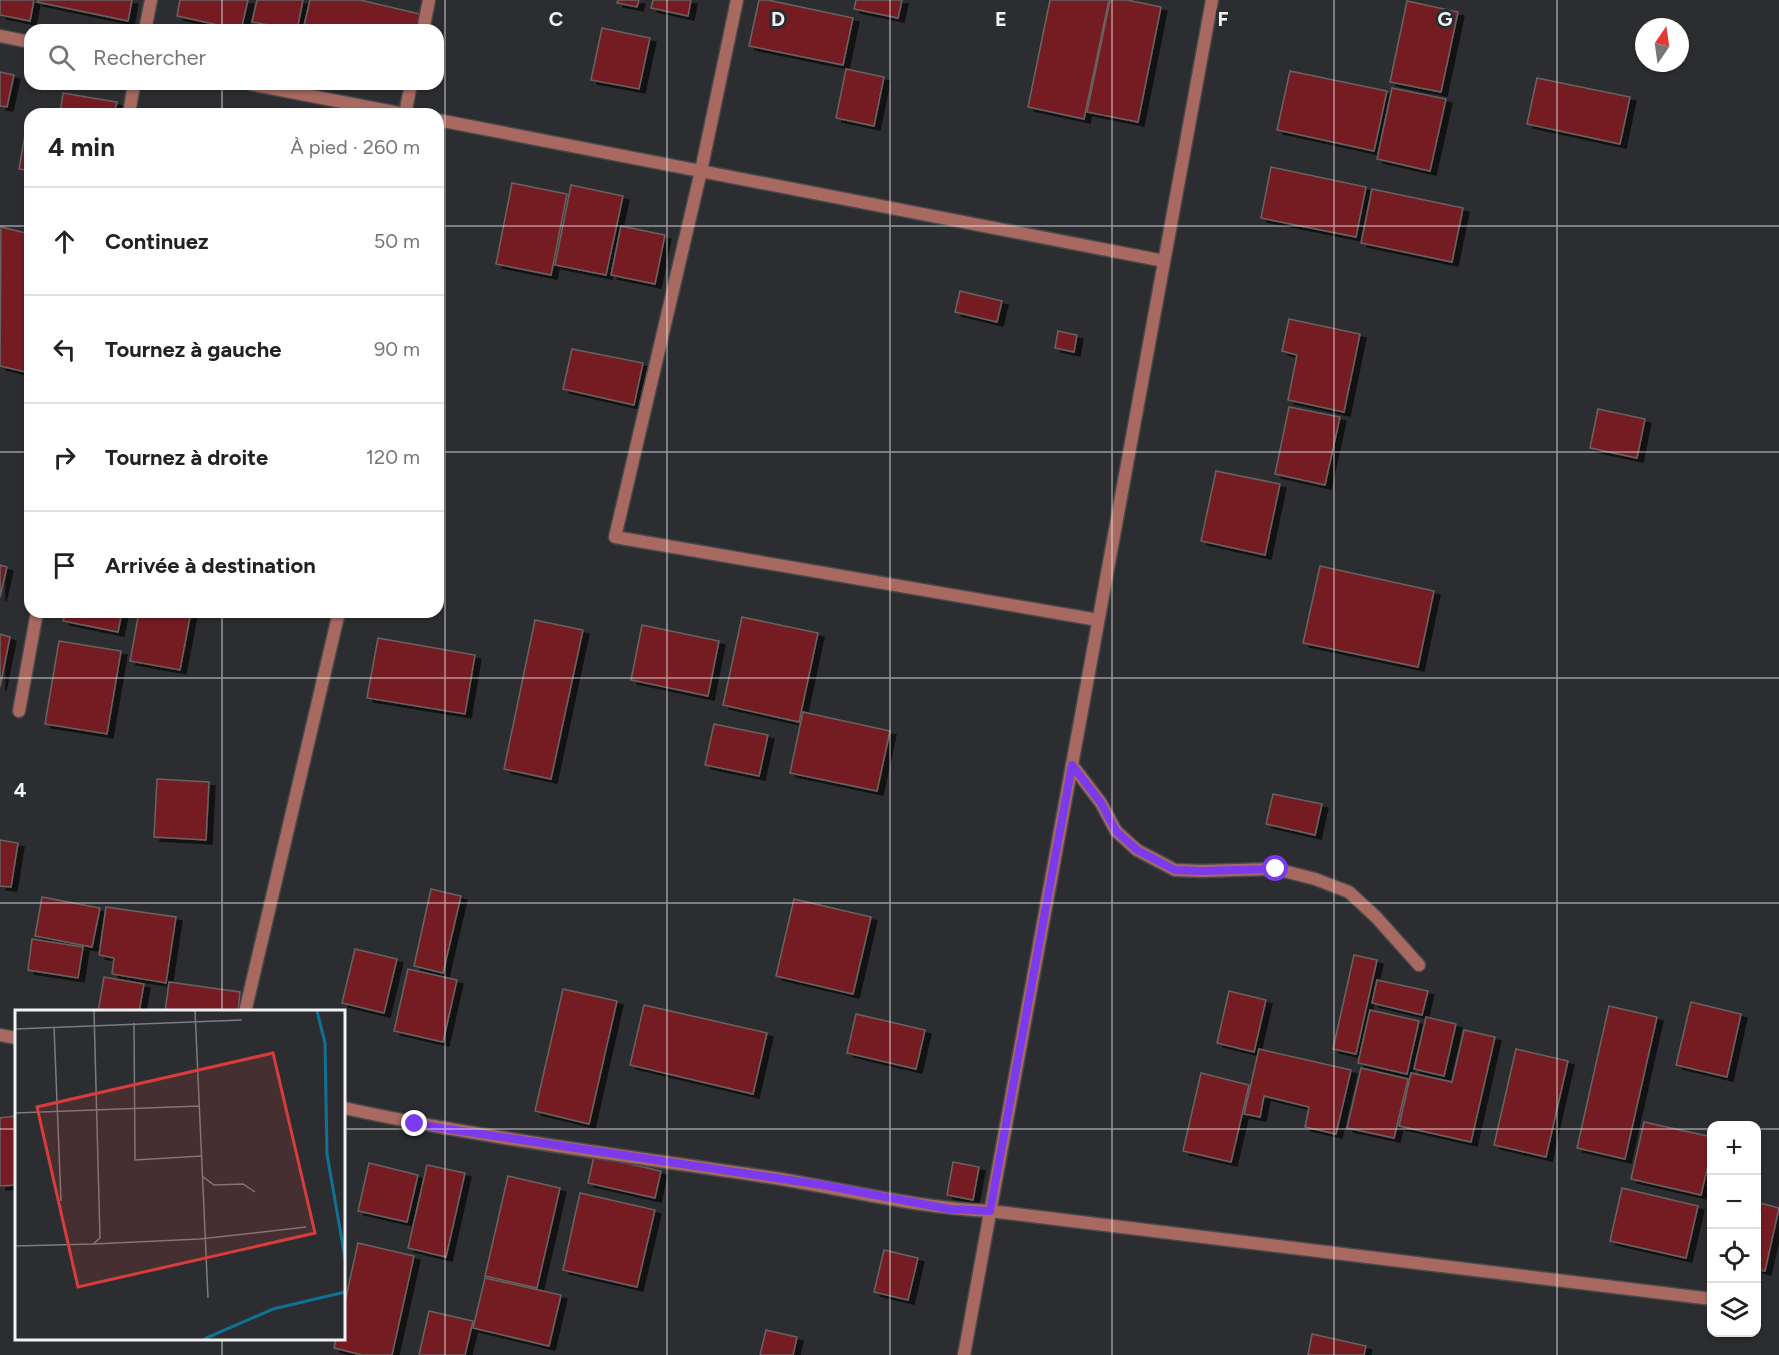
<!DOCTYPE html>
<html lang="fr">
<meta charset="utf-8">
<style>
body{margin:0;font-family:Figtree,sans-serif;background:#f6f6f6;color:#222}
.controls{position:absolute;right:18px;bottom:18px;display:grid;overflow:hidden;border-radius:12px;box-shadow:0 2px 4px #0004}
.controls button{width:54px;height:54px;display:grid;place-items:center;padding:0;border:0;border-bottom:2px solid #e0e0e0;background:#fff;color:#222;font:30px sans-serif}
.compass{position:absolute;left:1635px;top:18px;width:54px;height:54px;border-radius:50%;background:#fff;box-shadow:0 2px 4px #0004;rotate:13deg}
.stop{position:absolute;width:18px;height:18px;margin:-14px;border:4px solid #7c3aed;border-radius:50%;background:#fff}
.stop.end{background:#7c3aed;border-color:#fff;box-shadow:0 2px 6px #0008}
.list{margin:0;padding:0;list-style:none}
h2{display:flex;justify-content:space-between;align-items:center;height:78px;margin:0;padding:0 24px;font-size:26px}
h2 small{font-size:20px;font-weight:400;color:#767676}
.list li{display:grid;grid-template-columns:39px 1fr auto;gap:18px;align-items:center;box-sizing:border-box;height:108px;padding:0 24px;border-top:2px solid #e0e0e0}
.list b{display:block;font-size:22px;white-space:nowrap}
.list em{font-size:20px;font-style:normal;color:#767676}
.icon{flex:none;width:33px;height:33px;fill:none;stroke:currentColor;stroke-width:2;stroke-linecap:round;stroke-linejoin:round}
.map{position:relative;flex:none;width:1779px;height:1355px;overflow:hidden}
.search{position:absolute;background:#fff;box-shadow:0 2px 4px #0004;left:24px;top:24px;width:420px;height:66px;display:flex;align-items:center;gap:15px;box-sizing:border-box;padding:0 21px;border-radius:18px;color:#767676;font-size:22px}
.panel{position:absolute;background:#fff;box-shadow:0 2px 4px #0004;left:24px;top:108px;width:420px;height:510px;border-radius:18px}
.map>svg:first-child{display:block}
</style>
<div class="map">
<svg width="1779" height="1355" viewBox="0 0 1779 1355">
<defs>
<filter id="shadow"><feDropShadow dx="6" dy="4" stdDeviation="0" flood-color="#0009"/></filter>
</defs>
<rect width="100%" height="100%" fill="#2c2d30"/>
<g fill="#751e21" stroke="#686362" stroke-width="1.5" filter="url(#shadow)">
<polygon points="0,0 34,0 30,21 0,15"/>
<polygon points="38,0 132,0 128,21 37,2"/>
<polygon points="180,0 248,0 241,30 177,16"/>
<polygon points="257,0 303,0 297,30 252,22"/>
<polygon points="310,0 360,0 420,14 417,30 303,30"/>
<polygon points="618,0 639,0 637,7 617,3"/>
<polygon points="653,0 691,0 688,16 651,8"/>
<polygon points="759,0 768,0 853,18 843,65 749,46"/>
<polygon points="856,0 902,0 898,18 854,9"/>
<polygon points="1050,0 1109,0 1084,119 1028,107"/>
<polygon points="1110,0 1127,0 1161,7 1138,122 1087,112"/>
<polygon points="1407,1 1458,12 1441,92 1390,82"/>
<polygon points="602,28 650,38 639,89 591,80"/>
<polygon points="846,69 884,77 874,126 836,118"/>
<polygon points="1290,71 1387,91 1374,151 1277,130"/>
<polygon points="0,72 14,75 7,107 0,106"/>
<polygon points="1537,78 1630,97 1620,144 1527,124"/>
<polygon points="1392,88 1446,99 1430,171 1377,159"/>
<polygon points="63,93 117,102 114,114 60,114"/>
<polygon points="26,129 30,130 30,171 19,169"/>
<polygon points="1271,167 1366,187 1356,237 1261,218"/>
<polygon points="512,183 567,194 551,275 496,264"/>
<polygon points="571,185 623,196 606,275 555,265"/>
<polygon points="1372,189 1463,208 1452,262 1361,243"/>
<polygon points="621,226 665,235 655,284 611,275"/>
<polygon points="1,227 30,234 30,373 0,366"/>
<polygon points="960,291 1002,301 997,322 955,312"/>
<polygon points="1289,319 1360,334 1344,412 1288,400 1297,355 1282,351"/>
<polygon points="1058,331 1077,335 1074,352 1055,348"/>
<polygon points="572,349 643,363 634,405 563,389"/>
<polygon points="1289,407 1340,417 1325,485 1275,474"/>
<polygon points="1598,409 1645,419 1637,458 1590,448"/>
<polygon points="1216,471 1280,484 1265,555 1201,541"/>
<polygon points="0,565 7,567 0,597"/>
<polygon points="1320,566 1434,591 1418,667 1303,643"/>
<polygon points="65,612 122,612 118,632 63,621"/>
<polygon points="139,612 191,612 180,670 130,661"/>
<polygon points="742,617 818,633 799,722 723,705"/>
<polygon points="535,620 583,630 551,779 504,769"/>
<polygon points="642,625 719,641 708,696 631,680"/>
<polygon points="0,634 10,637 0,687"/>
<polygon points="378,638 475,655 465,714 367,698"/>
<polygon points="59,641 121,651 107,734 45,724"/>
<polygon points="803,712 890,731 877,791 790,773"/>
<polygon points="714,724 768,735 759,776 705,765"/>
<polygon points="157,779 209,782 206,840 154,837"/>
<polygon points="1273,794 1322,804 1315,835 1266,824"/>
<polygon points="0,840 18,843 11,887 0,886"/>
<polygon points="431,889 461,896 443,973 414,966"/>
<polygon points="42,897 100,908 92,947 35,936"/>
<polygon points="794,899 871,917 853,994 776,976"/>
<polygon points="106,907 176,917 166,983 112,974 114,958 99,955"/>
<polygon points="32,939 83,947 78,978 28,970"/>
<polygon points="355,949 397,959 384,1013 342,1003"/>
<polygon points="1354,955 1377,960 1356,1054 1333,1049"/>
<polygon points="408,969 457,980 443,1042 394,1031"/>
<polygon points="104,977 144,984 139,1012 98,1012"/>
<polygon points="1377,980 1428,991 1422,1015 1372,1003"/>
<polygon points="169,982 240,992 238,1012 165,1012"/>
<polygon points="563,989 617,1001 589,1124 535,1111"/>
<polygon points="1229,991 1266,1000 1254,1052 1217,1043"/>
<polygon points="1691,1002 1741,1014 1727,1077 1676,1065"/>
<polygon points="644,1005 767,1033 753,1094 630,1065"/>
<polygon points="1609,1006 1657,1017 1625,1159 1577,1148"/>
<polygon points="1370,1010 1419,1021 1407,1074 1358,1063"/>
<polygon points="856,1014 925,1030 916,1069 847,1053"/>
<polygon points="1426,1017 1456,1024 1444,1076 1414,1069"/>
<polygon points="1464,1030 1495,1037 1471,1142 1399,1126 1411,1073 1452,1082"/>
<polygon points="1259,1049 1351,1070 1336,1134 1305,1127 1309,1107 1264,1096 1260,1117 1244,1114"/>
<polygon points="1516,1049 1568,1061 1546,1157 1494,1145"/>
<polygon points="1361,1068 1408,1079 1394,1138 1347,1128"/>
<polygon points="1201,1073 1249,1085 1231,1162 1183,1151"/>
<polygon points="16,1116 16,1185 0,1186 0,1118"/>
<polygon points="1644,1122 1712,1137 1712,1148 1701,1195 1631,1179"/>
<polygon points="594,1156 661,1171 655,1198 588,1183"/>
<polygon points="953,1162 979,1167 973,1200 947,1195"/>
<polygon points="369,1163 418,1175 407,1222 358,1211"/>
<polygon points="427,1165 465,1173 446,1257 408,1248"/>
<polygon points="508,1176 560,1188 537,1288 485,1276"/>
<polygon points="1622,1188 1698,1206 1686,1258 1610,1241"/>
<polygon points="580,1193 655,1210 637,1287 563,1270"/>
<polygon points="1756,1202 1779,1208 1765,1271 1756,1269"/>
<polygon points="358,1243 414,1256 392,1355 362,1355 334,1348 336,1338 344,1338 344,1306"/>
<polygon points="884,1250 918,1258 908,1300 874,1292"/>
<polygon points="485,1278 561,1295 549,1346 473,1328"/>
<polygon points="429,1311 473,1321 465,1355 419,1355"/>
<polygon points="766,1330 797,1337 793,1355 760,1355"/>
<polygon points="1312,1334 1366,1346 1364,1355 1308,1355"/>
</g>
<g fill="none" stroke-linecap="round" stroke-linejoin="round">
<g stroke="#48494c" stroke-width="15">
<g id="street">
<polyline points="737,0 701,171 615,537 1098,620"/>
<polyline points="145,30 151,0"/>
<polyline points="423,30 429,0"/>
<polyline points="0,36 30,42"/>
<polyline points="250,84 404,114"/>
<polyline points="129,114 134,84"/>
<polyline points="405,114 411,84"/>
<polyline points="438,120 1164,261"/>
<polyline points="19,711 37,612"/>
<polyline points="1072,765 1101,803 1116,831 1137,850 1175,870 1202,871 1276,869 1315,879 1349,892 1376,917 1419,965"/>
<polyline points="245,1012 339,612"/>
<polyline points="0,1035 16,1038"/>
<path d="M344,1108C481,1138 622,1155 761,1176C837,1187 913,1208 990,1211L1712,1299"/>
<polyline points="964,1355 1212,0"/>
</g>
</g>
<use href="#street" stroke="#a76960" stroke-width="12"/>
</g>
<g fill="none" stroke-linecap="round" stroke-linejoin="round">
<polyline stroke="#7c3aed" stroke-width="8" points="415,1124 823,1185 949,1209 990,1211 1072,765 1101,803 1116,831 1137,850 1175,870 1202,871 1276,869"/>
</g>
<path fill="none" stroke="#f2f3f5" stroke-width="1.5" stroke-opacity="0.55" d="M222,0V30M445,0V1355M667,0V1355M890,0V1355M1112,0V1355M1334,0V1355M1557,0V1355M222,84V114M0,226H30M438,226H1779M0,452H30M438,452H1779M222,612V1012M0,678H1779M0,903H1779M0,1129H16M344,1129H1712M1756,1129H1779M222,1338V1355"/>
<g transform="translate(15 1010)">
<rect width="330" height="330" fill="#2c2d30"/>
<path fill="none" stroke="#0f7294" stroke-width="3" d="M302,1L310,33L312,144L330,248M189,329L258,299L330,282"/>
<path fill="none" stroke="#7b7c7f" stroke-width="1.5" d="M180,1L193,288M119,13L120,150L187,146M39,17L46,191M0,19L227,10M0,103L184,96M187,166L199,175L228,174L240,182M78,234L185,229L291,217M0,236L78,234L85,228L79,1"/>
<path fill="#d93c3c" fill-opacity="0.15" stroke="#d93c3c" stroke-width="3" d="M258,43L300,223L63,277L22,97Z"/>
<rect width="330" height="330" fill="none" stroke="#f2f3f5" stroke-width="3"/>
</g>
<g font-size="20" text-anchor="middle" font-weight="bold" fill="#f2f3f5" stroke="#2c2d30" stroke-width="6" stroke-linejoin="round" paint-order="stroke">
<text x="556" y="26">C</text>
<text x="778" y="26">D</text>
<text x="1001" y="26">E</text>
<text x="1223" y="26">F</text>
<text x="1445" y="26">G</text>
<text x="20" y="797">4</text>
</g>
</svg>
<div class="controls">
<button>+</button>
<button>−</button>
<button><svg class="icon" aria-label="locate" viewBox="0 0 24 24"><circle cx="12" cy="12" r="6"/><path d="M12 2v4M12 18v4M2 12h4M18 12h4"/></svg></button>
<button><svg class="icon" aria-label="layers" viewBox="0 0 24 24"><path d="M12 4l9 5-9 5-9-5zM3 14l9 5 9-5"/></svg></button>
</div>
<svg class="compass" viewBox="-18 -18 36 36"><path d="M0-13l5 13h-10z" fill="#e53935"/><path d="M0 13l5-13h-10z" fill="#767676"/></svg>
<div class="stop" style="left:1276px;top:869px"></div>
<div class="stop end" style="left:415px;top:1124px"></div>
<div class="search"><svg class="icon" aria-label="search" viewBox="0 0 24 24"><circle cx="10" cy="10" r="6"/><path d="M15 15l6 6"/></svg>Rechercher</div>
<section class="panel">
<h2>4 min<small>À pied · 260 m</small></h2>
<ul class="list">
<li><svg class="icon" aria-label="ahead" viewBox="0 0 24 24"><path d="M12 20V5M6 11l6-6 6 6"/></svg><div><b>Continuez</b></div><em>50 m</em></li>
<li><svg class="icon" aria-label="left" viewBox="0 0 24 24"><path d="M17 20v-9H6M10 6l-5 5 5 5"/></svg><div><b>Tournez à gauche</b></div><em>90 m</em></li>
<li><svg class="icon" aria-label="right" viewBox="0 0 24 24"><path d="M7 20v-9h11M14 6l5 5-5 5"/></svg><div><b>Tournez à droite</b></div><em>120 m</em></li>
<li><svg class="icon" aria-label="arrive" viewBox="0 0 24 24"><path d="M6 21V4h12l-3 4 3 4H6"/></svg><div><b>Arrivée à destination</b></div></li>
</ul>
</section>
</div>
